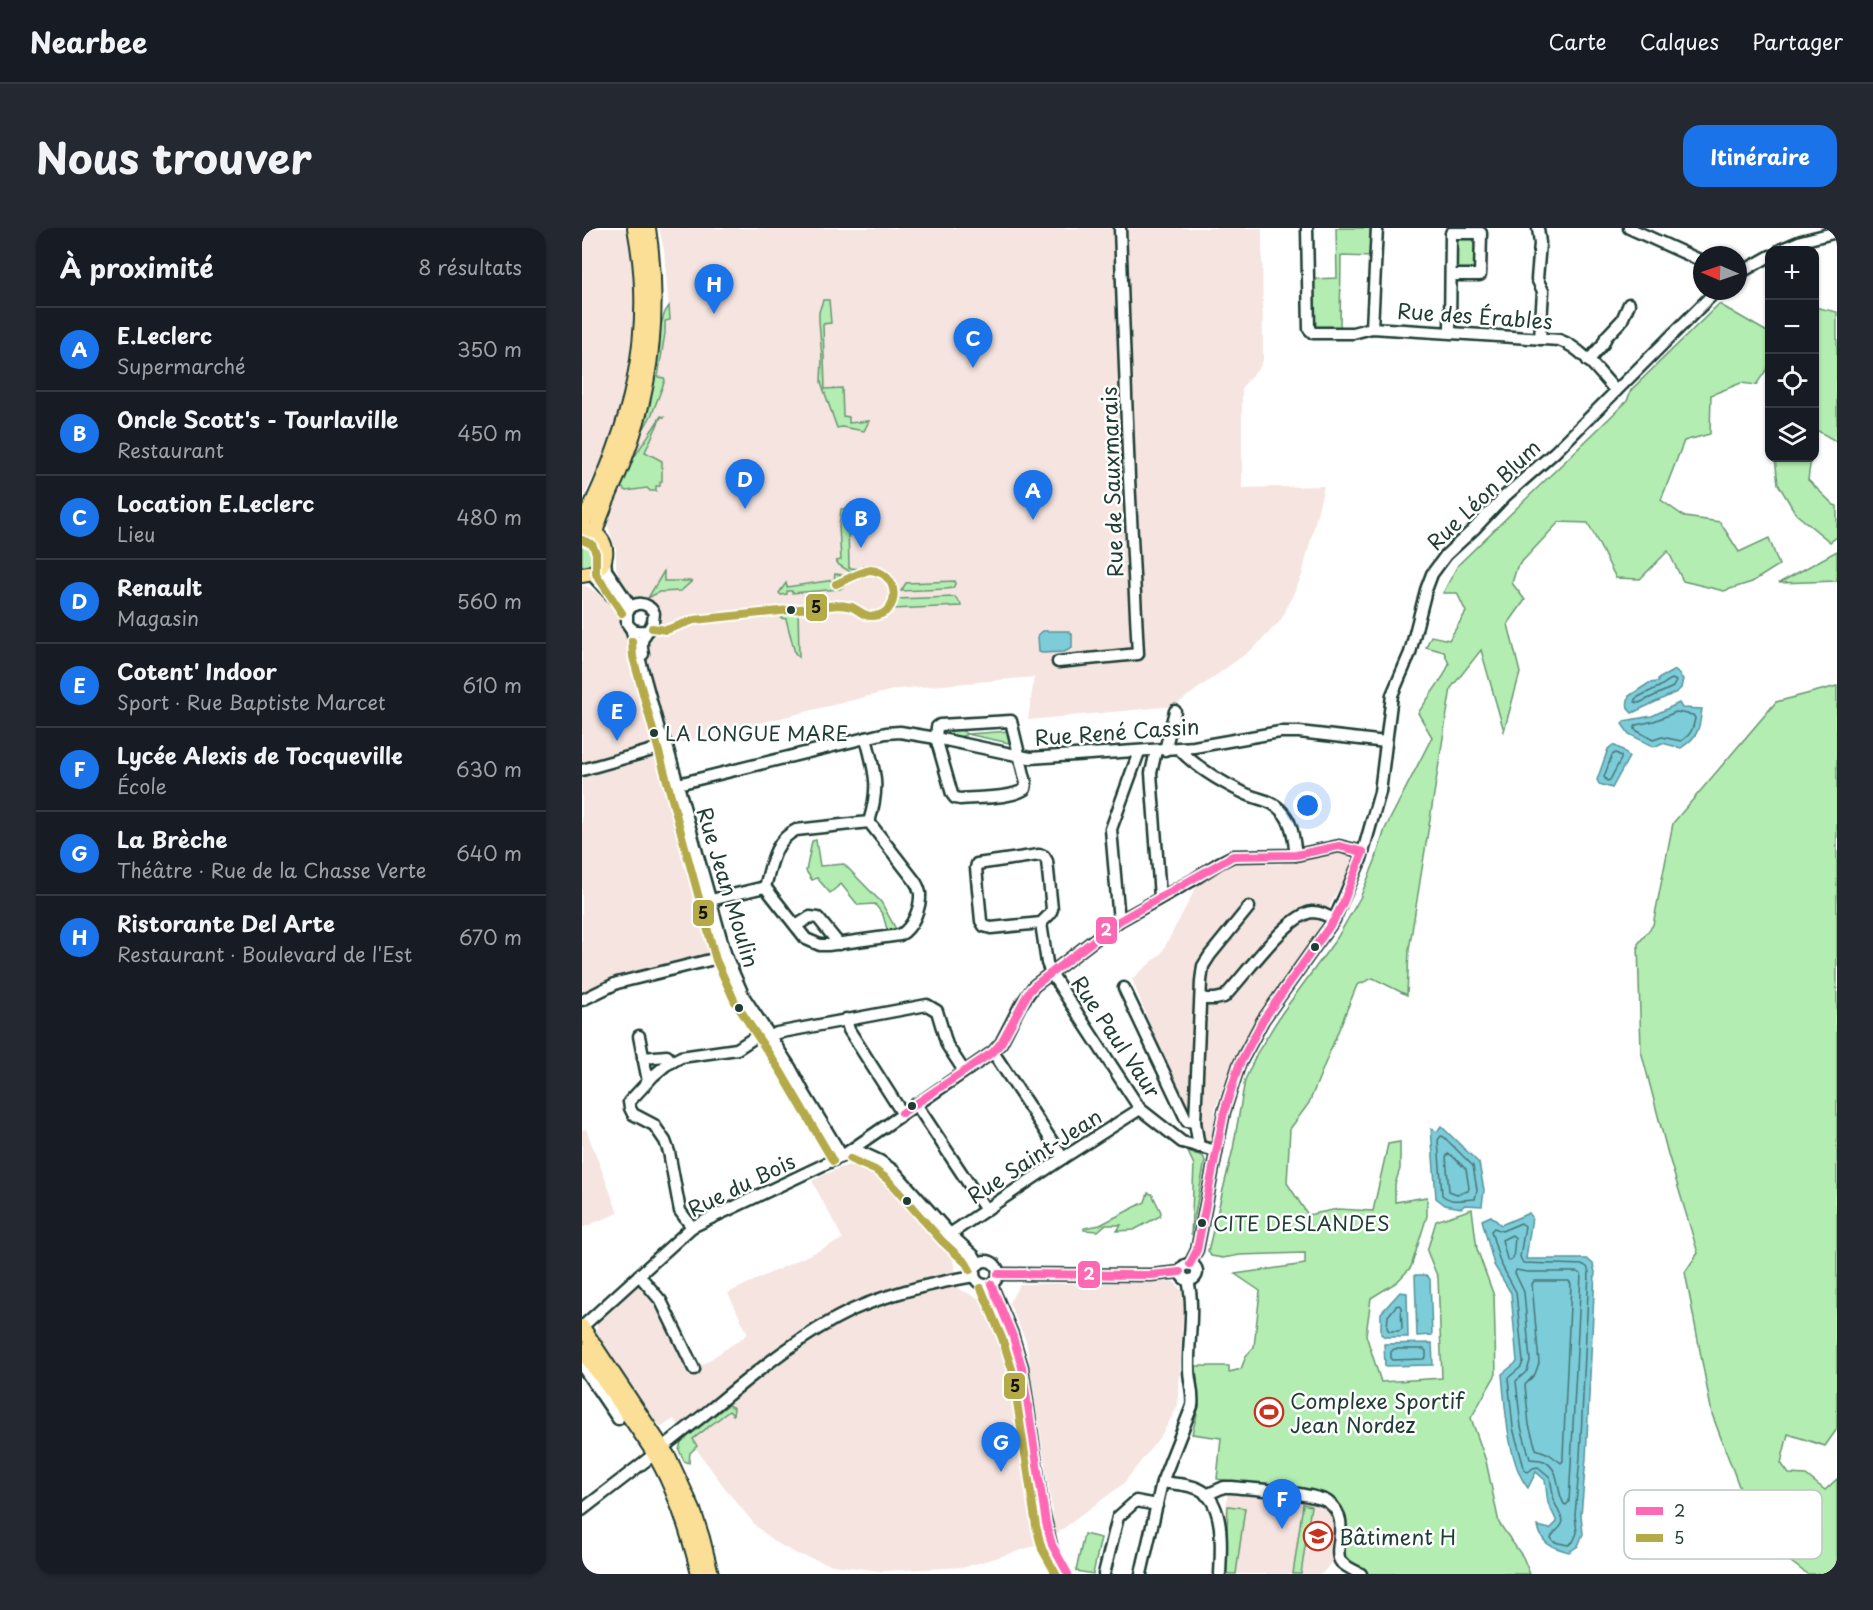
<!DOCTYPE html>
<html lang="fr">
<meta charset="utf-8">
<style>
body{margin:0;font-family:"Playpen Sans",sans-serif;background:#242831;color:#f1f3f6}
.controls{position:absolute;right:18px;top:18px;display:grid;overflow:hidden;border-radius:12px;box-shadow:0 2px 4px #0004}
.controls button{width:54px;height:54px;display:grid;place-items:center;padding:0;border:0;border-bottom:2px solid #363941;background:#171b24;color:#f1f3f6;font:30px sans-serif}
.compass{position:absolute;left:1111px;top:18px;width:54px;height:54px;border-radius:50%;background:#171b24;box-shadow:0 2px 4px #0004;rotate:272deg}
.you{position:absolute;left:726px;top:578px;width:21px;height:21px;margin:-15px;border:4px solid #fff;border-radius:50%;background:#1a73e8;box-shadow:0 0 0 9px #1a73e833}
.badge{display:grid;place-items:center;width:39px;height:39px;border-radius:50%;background:#1a73e8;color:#fff;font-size:20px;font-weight:700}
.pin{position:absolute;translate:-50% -50px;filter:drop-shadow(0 2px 3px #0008)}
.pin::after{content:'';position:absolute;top:32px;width:21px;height:18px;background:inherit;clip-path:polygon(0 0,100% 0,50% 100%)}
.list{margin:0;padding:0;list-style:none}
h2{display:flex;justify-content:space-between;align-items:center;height:78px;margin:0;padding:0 24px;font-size:26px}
h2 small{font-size:20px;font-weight:400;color:#9ea1a6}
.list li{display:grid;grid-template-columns:39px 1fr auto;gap:18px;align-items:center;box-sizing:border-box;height:84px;padding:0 24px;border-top:2px solid #363941}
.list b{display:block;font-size:22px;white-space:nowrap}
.list p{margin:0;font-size:20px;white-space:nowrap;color:#9ea1a6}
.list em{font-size:20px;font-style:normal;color:#9ea1a6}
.icon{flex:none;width:33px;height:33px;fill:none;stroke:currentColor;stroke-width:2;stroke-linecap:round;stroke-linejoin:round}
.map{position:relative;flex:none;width:1255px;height:1346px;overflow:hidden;border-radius:18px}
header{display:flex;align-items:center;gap:36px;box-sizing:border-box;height:84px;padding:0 30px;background:#171b24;border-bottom:2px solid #363941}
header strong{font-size:28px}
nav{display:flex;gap:33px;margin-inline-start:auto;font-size:21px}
.intro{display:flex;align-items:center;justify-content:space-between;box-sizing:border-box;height:144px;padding:0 36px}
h1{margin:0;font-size:42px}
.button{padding:15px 27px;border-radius:18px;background:#1a73e8;color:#fff;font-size:21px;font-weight:700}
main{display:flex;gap:36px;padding:0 36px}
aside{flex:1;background:#171b24;border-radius:18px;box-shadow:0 2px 4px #0004}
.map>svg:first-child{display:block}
</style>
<header>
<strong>Nearbee</strong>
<nav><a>Carte</a><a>Calques</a><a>Partager</a></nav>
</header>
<div class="intro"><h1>Nous trouver</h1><a class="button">Itinéraire</a></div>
<main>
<aside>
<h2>À proximité<small>8 résultats</small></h2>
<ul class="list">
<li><span class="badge">A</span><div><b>E.Leclerc</b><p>Supermarché</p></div><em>350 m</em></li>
<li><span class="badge">B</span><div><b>Oncle Scott's - Tourlaville</b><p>Restaurant</p></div><em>450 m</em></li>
<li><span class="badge">C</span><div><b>Location E.Leclerc</b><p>Lieu</p></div><em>480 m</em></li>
<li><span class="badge">D</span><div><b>Renault</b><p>Magasin</p></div><em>560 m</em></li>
<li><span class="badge">E</span><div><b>Cotent' Indoor</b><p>Sport · Rue Baptiste Marcet</p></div><em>610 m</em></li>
<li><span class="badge">F</span><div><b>Lycée Alexis de Tocqueville</b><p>École</p></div><em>630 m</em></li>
<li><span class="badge">G</span><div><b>La Brèche</b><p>Théâtre · Rue de la Chasse Verte</p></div><em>640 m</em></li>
<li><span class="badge">H</span><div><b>Ristorante Del Arte</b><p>Restaurant · Boulevard de l'Est</p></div><em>670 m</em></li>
</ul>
</aside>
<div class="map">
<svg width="1255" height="1346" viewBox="0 0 1255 1346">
<rect width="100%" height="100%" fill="#fff"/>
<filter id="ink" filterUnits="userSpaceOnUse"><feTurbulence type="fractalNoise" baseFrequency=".0167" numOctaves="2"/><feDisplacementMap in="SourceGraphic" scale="12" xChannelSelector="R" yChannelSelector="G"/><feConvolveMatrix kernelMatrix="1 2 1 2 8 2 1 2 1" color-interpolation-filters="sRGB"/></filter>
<g filter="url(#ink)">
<g fill="#f5e4df">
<polygon points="0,0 43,0 49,25 53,92 42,170 20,233 0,271"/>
<polygon points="77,0 680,0 681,132 677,140 660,159 660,260 742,258 720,347 699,392 673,419 592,478 446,492 452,449 315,461 85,518 84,506 61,426 72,390 55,376 34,351 37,347 34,339 34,321 26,299 25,291 31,269 50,232 83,152 82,150 76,149 83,105 83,93 88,92 82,22"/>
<polygon points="0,357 6,359 19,367 34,383 52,427 140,724 0,772"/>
<polygon points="761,622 769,631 770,635 765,647 752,669 734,706 675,790 661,815 645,849 633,881 630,914 617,919 550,751 579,726 616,656 635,640 651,635 664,634 697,636"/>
<polygon points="4,901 36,985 0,1000 0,902"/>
<polygon points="269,937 281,938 298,947 318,963 369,1023 377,1061 398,1071 408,1086 429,1147 456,1317 383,1339 299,1343 251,1337 215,1326 193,1314 174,1298 146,1264 92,1191 80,1199 73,1193 14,1105 16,1093 57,1051 76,1075 111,1143 166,1106 146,1065 261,1011 230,953 257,940"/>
<polygon points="592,1054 602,1065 596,1178 580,1206 541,1256 474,1306 444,1113 427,1075 438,1056"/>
<polygon points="646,1263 699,1268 747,1278 757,1296 755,1327 740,1346 643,1346 643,1289"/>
</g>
<g fill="#b3edb1" stroke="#699572" stroke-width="1.5">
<polygon points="754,0 792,0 791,29 759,28 758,102 732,100 731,51 755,50"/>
<polygon points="890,7 894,10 892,43 873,43 874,9"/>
<polygon points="241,72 247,72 249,95 241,96 243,161 260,160 261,188 267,189 267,195 287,193 282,203 260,199 255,200 239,154 240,130 237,92 237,84"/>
<polygon points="1137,76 1187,105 1187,138 1174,157 1159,155 1129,167 1128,206 1102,213 1079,272 1103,289 1138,294 1157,324 1187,310 1197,337 1170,354 1142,363 1101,353 1086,323 1058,351 1034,350 1006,295 977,294 935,339 930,355 943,372 926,396 938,445 922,503 899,422 869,460 827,722 825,767 791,750 775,757 727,875 708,901 705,955 726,987 756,981 791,983 806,916 818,914 818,941 813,956 813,974 845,969 845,988 829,1039 815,1054 789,1070 784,1107 799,1154 860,1150 856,1050 845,1023 854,993 890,981 895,1021 912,1068 914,1146 889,1190 904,1233 917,1295 941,1329 948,1346 782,1346 760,1332 761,1294 735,1268 635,1251 639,1210 610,1206 617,1178 614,1138 647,1138 647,1144 659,1141 664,1128 672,1119 678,1063 653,1046 723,1036 723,1025 658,1027 641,1030 629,1028 626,1023 651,921 663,852 675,825 700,785 755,710 778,670 793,633 803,601 850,509 836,485 862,447 867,436 862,424 844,419 849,408 867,412 884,384 875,365 861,365 876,337 1045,173 1049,162"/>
<polygon points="87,78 88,92 83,93 83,105 76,149 82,150 83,152 70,186 61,202 58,201 77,102 83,84"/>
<polygon points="1232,79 1255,84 1255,214 1233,201 1233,204"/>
<path d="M79,188L83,189H79L63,224L80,233V253L78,254V258H74V263H68L65,260L44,263L38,258C47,233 65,211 79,188Z"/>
<polygon points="1193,230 1229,230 1226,252 1252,277 1255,278 1255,309 1248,314 1214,286 1196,256"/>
<polygon points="292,279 292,281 266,283 263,293 266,296 267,340 281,341 281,338 288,339 275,348 257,337 254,333 259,332 257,299 259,281"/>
<path d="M0,309C23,312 21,336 0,341Z"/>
<polygon points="1255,323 1255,353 1197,355"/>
<polygon points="82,343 82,353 110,353 99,363 77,364 66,370"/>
<polygon points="253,346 261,347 270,353 258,361 210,365 210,363 205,363 205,366 199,367 197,365 204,355 205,359 252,352"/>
<polygon points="373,353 373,356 371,360 364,361 319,363 324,355"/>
<polygon points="373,369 379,376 379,378 310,381 311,373 313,371"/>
<polygon points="216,377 217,429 213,425 204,391 199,390 198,387 201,387 198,382 204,378"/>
<polygon points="1255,458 1255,1201 1243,1218 1206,1206 1199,1235 1207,1246 1224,1247 1243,1262 1255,1251 1255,1346 1225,1346 1176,1309 1130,1186 1103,1044 1116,1025 1086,926 1059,823 1056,716 1071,697 1091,595 1194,474"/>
<polygon points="376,500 385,506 428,503 432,516 385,506 376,510 357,506 357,502"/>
<polygon points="234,612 238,638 262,636 299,674 315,703 306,705 301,687 293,676 276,677 259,656 248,665 235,650 230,652 224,643 230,613"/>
<polygon points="606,924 621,928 623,933 609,1007 612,937"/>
<polygon points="566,965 570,966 579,984 578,988 552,1002 535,1003 539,997 523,997 516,1003 502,1002 502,1000 518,997 563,974"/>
<polygon points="146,1177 152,1180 151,1187 147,1183 111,1211 115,1218 108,1225 107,1235 102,1233 97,1222 99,1214"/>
<polygon points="721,1276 729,1278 719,1346 711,1346"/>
<polygon points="646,1278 663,1280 654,1346 643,1346"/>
<polygon points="502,1306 519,1310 511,1346 494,1343"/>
</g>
<g fill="#7dccda" stroke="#579398" stroke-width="1.5">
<polygon points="461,403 487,403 490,406 490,420 482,424 460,425 457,424 456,407"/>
<path d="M1093,442L1101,451L1099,460L1095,464L1050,485C1044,480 1045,475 1047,468L1067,455L1076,454V451Z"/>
<path d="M1097,475L1100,480L1120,481C1117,502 1117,508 1099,520L1080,515L1072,519L1047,506L1040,496L1042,493L1070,488Z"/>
<polygon points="1031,517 1041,522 1047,529 1030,560 1017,556 1015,552 1026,521"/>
<polygon points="859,898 897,935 902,962 900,978 883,977 879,980 863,977 854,970 849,900 855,904"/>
<path d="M947,985L950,989L944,1031H1005L1011,1036L1013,1044L1004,1230L999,1287L1001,1306L996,1318L987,1324C969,1319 960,1317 956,1298L968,1301L975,1294L966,1275L963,1252L954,1244L946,1260C926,1236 923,1177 920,1146L935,1134L929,1065L912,1037L900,992L909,988L919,997Z"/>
<polygon points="833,1047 844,1047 848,1051 850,1107 835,1108"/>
<polygon points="818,1064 825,1065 826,1109 803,1109 799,1106 799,1085"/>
<polygon points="850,1115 851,1137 803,1138 802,1116"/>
</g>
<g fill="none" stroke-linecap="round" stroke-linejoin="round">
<g stroke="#457676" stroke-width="1.5">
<path d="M1090,451L1094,453L1091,459L1057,475L1053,474V471C1061,466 1069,463 1077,459C1081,457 1085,453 1090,451Z"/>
<path d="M1094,484L1111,487L1113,490C1111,501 1109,507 1099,513L1080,509L1071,512L1052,501L1054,497L1072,493Z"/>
<polygon points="1034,525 1039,528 1039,531 1028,552 1025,553 1022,549 1030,527"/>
<path d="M859,908L862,909L891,938L895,962L893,971C880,971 871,976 860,967L856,912Z"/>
<polygon points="866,926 869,927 884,941 887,960 886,963 875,966 867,963 864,929"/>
<path d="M939,995L943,998L938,1029L941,1035L1002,1037L1005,1039L1007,1044L998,1229L993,1287L995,1305L991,1314L986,1317L972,1314L969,1310C971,1303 980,1301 981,1293L972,1273L968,1249L956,1239L951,1240L946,1244L943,1243L931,1200L926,1150L939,1139L941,1134L934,1064L918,1034L909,1003L912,1000L920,1003Z"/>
<polygon points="930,1007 933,1010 931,1031 928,1033 925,1031 920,1012"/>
<path d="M934,1042L945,1044H996L999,1046L987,1274L984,1277L982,1276C973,1261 980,1243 962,1233C957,1231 952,1232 948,1231L939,1199L934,1153L945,1143L948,1133L942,1064L933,1045Z"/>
<polygon points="952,1053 987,1053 989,1056 981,1228 981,1233 979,1235 967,1226 954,1221 947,1197 943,1157 953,1146 957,1135 950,1056"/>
<polygon points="814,1078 817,1077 819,1079 820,1101 817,1103 807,1103 805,1100 806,1088"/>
<polygon points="812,1121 842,1121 844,1123 844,1129 842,1131 811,1132 809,1130 809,1124"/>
</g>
<g stroke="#1f3d34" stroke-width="15">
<g id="minor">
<path d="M725,0L727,101L731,105H771L790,100L977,112C1000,120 1018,145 1034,163"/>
<polyline points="956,0 958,15 955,51 961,63 958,111"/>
<polyline points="1047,0 1120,33"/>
<polyline points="1198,22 1219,13 1255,4"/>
<polyline points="1156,46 1188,28"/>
<polyline points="790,100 795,0"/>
<polyline points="868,104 869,5 899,5 898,47 869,47"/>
<polyline points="1006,133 1021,116 1024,109 1040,92 1047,76"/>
<polyline points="23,331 24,342 49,379"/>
<polyline points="9,346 45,384"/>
<polyline points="49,400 77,502 85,518 144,728 162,769 208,839 222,865 260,928"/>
<path d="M61,426C57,408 64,408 71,394L72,385C65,373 52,373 45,384V395C49,403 55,404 63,403"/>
<polyline points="476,434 556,426 547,250 538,0"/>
<path d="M429,493L444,555L443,561C427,571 398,569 378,571L373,570L370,566L354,510L355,499L358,497Z"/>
<path d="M597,521C615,540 639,554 662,565C678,573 690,570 703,587C711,598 712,614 714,627"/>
<polyline points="583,522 593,483"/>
<polyline points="574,523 569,545 578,669"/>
<polyline points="0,542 85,518"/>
<polyline points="96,556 304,505 318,504 354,510 448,530 612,519 698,504 717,504 804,514"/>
<path d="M183,659L224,711L238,717H246L318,707C331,700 339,679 338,665C337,660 335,656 332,652L287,594"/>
<path d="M183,659C189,638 192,612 214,602L287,594C298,558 293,545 284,510"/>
<polyline points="129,672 183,659"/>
<polyline points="537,693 529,601 557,524"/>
<polyline points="459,695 468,686 470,681 465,633 462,628 457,627 395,636 394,640 399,693 402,698 409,700 459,695 465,735 469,745 558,881 600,914 634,923"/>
<polyline points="214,698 228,689 236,690 257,716"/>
<polyline points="542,760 605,893 613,894"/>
<path d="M619,771H633L642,769C661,750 705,687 730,684C739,684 745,687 752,692"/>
<polyline points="0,772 35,755 144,728"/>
<polyline points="264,791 267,802 320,885"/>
<polyline points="57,808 66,853"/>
<polyline points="189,808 195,805 345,777 355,783 365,817 382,843"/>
<polyline points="411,824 481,930"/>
<polyline points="61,830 85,828 90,834"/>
<polyline points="334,876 404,982"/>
<polyline points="617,919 613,894 619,753 621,738 628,727 667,679"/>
<polyline points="272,921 298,933 312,943 368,1006 392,1028 397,1036"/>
<polyline points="110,999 98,983 87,924 83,913 72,897 51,886 48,880 47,874 71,848 84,837 99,829 155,821 184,802"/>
<polyline points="368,1006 481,930 558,881"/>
<circle cx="404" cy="1045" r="12"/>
<circle cx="607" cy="1044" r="8"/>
<polyline points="608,1036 615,1022 642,884 657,837 681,792 752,692 779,631 798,564 810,467 828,425 844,362 850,346 864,327 892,301 923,268 973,224 1134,63"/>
<polyline points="416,1046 569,1047 598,1044"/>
<polyline points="57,1047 79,1073 112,1141"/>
<polyline points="409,1056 430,1106 440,1139 461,1283 471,1325 479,1346"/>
<polyline points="0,1099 110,999 260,928 411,824 419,815 438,778 452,758 537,693 611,652 637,635 651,628 714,627 757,618 781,624"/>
<polyline points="0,1138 36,1191"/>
<path d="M580,1254C592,1256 612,1256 622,1264C643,1281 639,1322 638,1346"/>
<path d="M624,1267L642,1259H650C668,1261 734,1265 746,1274C771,1292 749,1321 759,1334C764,1339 773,1343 779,1346"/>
<path d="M0,1282C43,1249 86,1216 129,1181C173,1145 218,1107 270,1082C308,1065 351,1055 392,1048"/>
<polyline points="522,1346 536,1289 554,1273 575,1277"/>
<path d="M559,1346L580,1254L610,1178C612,1165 607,1154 607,1141C606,1111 613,1082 606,1052"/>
</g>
</g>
<g stroke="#1f3d34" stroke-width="18">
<g id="major">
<path d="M0,297C48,202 74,106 53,0"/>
<path d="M13,305C20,279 33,256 42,232C71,157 78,79 66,0"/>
<path d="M0,347C28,345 32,310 5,302"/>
<polyline points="0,1099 87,1230 111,1282 120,1310 129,1346"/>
<path d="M0,1122C24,1156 50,1190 72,1225C94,1262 107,1305 117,1346"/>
</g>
</g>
<use href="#minor" stroke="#fff" stroke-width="10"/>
<use href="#major" stroke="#fbdf96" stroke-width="14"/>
<g stroke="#fff" stroke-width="12">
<g id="bus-1">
<polyline points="320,885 411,824 419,815 446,765 452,758 537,693 651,628 714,627 757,618 781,624"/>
<polyline points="608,1036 615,1022 642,884 657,837 681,792 752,692 761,675 781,624"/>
<polyline points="416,1046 569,1047 598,1044"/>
<polyline points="409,1056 430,1106 440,1139 464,1295 470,1317 486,1346"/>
</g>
</g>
<g stroke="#fff" stroke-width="12">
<g id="bus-2">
<polyline points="0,312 10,316 14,325 14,346 40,385"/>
<path d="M70,400L84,402L112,392L256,377C260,377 265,378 270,379C277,382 282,389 291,388C320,386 318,344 288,342C286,341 259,354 254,356"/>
<polyline points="50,413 51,429 134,732 153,774 199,844 251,933"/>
<polyline points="268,931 293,942 305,951 360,1013 384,1035 388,1042"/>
<polyline points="399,1060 420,1110 430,1141 454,1298 460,1321 474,1346"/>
</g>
</g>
<use href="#bus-1" stroke="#ff69b4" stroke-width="8"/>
<use href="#bus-2" stroke="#b4aa48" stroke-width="8"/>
</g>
</g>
<defs>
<g id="stadium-ring" transform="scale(1.5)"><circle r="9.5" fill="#fff" stroke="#c8321e" stroke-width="1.5"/><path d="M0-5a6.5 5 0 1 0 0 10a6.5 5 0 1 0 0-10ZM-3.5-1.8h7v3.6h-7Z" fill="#c8321e"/></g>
<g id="university-ring" transform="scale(1.5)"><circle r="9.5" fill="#fff" stroke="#c8321e" stroke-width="1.5"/><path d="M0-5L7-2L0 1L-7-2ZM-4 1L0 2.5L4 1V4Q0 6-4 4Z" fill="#c8321e"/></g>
</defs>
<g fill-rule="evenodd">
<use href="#stadium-ring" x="687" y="1184"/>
<use href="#university-ring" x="736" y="1308"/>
</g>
<g fill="#1f3d34" stroke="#fff" stroke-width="2">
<circle cx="209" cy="382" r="5"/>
<circle cx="72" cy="505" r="5"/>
<circle cx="733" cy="719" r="5"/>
<circle cx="157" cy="780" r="5"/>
<circle cx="330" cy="878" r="5"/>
<circle cx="325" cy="973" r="5"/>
<circle cx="620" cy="995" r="5"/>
</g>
<g text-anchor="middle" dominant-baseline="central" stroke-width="5" stroke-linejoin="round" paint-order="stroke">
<g font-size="20" fill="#1f3d34" stroke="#fff" text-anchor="start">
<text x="83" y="505">LA LONGUE MARE</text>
<text x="631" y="995">CITE DESLANDES</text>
</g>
<g font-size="21" fill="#1f3d34" stroke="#fff">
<text transform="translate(893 87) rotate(4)">Rue des Érables</text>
<text transform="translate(529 254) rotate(-92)">Rue de Sauxmarais</text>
<text transform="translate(901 266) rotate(-44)">Rue Léon Blum</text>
<text transform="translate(535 503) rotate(-4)">Rue René Cassin</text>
<text transform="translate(147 659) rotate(73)">Rue Jean Moulin</text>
<text transform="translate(535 808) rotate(56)">Rue Paul Vaur</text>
<text transform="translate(452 927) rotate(-33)">Rue Saint-Jean</text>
<text transform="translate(159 956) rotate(-26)">Rue du Bois</text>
</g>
<g font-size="21" fill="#1f3d34" stroke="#fff" text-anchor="start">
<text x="708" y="1172">Complexe Sportif<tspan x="708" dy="24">Jean Nordez</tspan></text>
<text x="757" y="1308">Bâtiment H</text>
</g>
</g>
<rect x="1042" y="1262" width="198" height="69" rx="9" fill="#fff" stroke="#bcc5c2" stroke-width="1.5"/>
<rect x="1054" y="1279" width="27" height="8" fill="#ff69b4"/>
<rect x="1054" y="1306" width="27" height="8" fill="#b4aa48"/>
<g font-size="16" fill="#1f3d34">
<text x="1092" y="1289">2</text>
<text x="1092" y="1316">5</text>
</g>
<g stroke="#fff" stroke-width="2">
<rect x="223" y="365" width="23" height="29" rx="6" fill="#b4aa48"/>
<rect x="110" y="671" width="23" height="28" rx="6" fill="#b4aa48"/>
<rect x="513" y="688" width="23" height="29" rx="6" fill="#ff69b4"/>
<rect x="495" y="1032" width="24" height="29" rx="6" fill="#ff69b4"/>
<rect x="421" y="1144" width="23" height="28" rx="6" fill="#b4aa48"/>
</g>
<g font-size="16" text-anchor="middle" font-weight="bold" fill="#fff">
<text x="524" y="708">2</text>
<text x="507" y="1052">2</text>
</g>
<g font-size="16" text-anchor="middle" font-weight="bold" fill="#111">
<text x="234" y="385">5</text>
<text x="121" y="691">5</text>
<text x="433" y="1164">5</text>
</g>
</svg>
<div class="controls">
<button>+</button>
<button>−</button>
<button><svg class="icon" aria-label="locate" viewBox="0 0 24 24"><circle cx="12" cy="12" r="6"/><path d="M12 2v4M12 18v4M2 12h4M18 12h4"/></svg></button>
<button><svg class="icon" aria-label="layers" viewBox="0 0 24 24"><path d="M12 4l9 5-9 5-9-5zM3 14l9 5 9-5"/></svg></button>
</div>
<svg class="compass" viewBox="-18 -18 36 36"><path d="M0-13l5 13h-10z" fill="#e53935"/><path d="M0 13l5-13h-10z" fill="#9ea1a6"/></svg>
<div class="you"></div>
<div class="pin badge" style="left:451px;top:292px">A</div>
<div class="pin badge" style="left:279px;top:320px">B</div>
<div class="pin badge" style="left:391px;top:140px">C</div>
<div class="pin badge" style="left:163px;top:281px">D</div>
<div class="pin badge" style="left:35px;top:513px">E</div>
<div class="pin badge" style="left:700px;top:1301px">F</div>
<div class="pin badge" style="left:419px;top:1244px">G</div>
<div class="pin badge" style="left:132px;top:86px">H</div>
</div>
</main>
